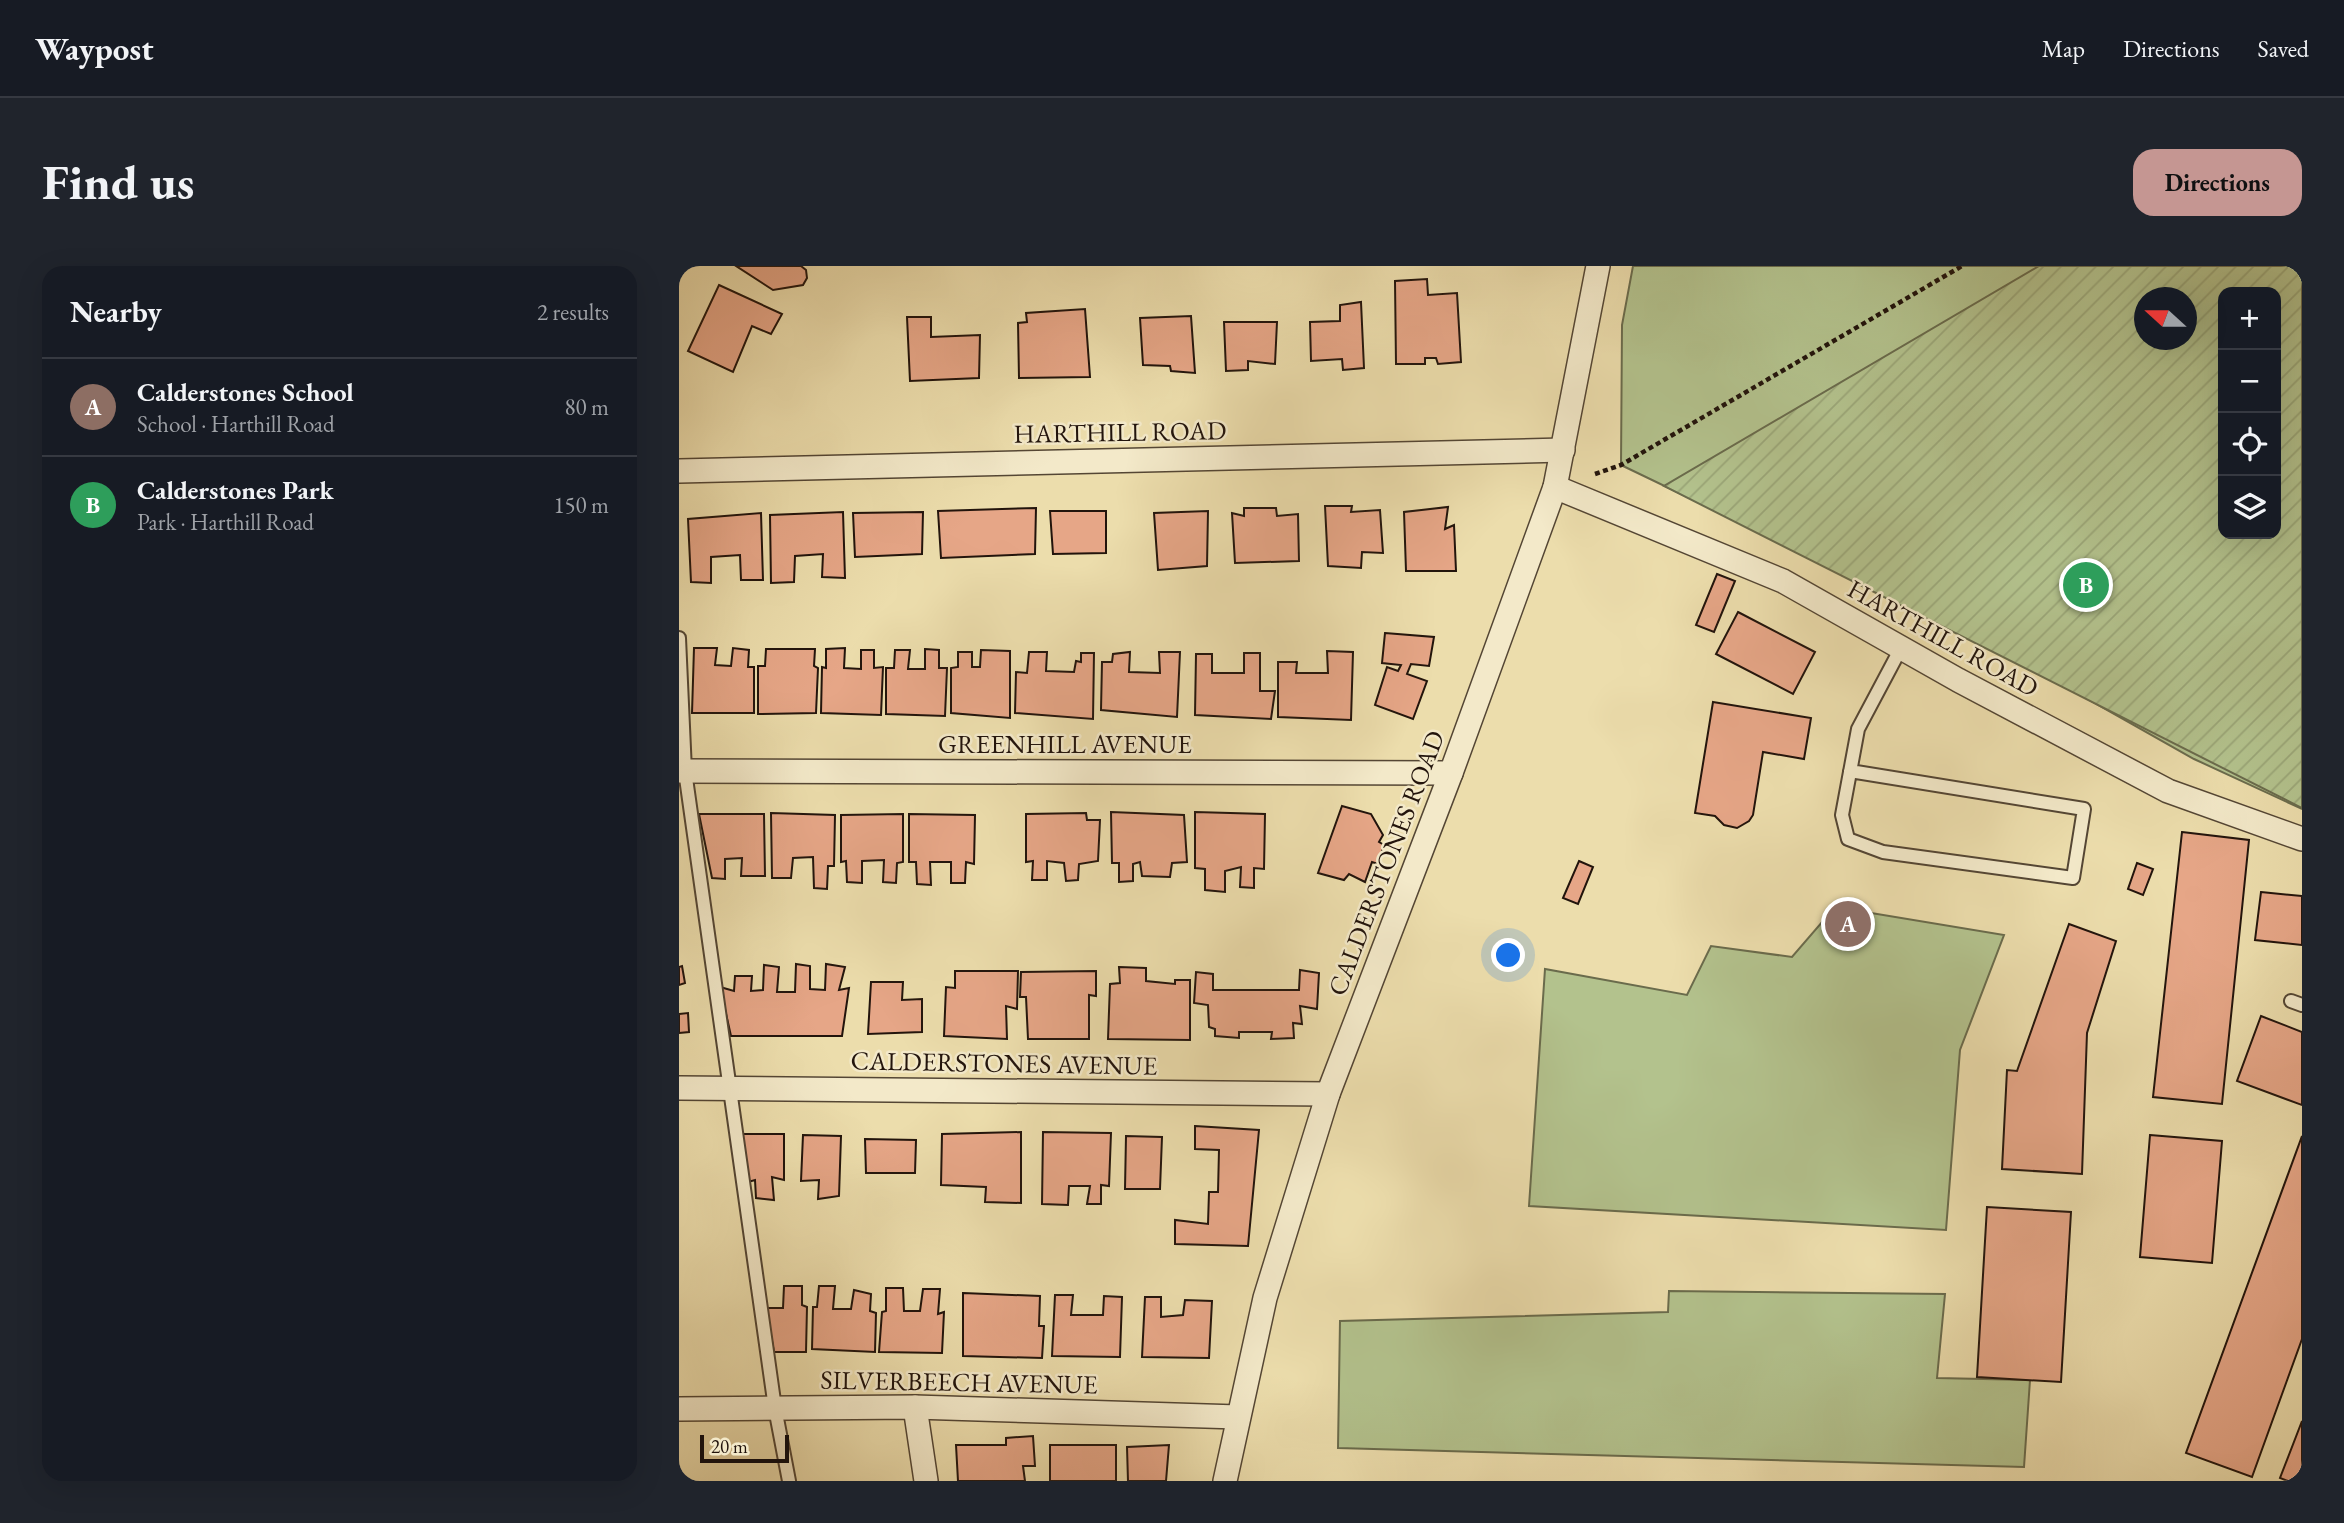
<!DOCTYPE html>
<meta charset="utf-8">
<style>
body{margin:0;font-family:"EB Garamond",serif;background:#20242c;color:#f1f3f6}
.controls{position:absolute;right:21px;top:21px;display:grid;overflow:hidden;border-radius:14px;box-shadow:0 7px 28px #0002}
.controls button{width:63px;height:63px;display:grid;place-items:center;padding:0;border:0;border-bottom:2px solid #363941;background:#171b24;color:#f1f3f6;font:35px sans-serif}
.compass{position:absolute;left:1455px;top:21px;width:63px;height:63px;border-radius:50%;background:#171b24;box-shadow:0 7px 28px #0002;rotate:291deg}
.scale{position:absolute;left:21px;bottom:18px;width:89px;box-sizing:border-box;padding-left:7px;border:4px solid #22140c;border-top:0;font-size:19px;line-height:24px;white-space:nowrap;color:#22140c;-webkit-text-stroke:5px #f3e9c9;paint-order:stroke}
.you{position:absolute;left:830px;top:690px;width:24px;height:24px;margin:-18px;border:5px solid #fff;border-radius:50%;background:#1a73e8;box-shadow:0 0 0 10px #1a73e833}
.badge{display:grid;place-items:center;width:46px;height:46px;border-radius:50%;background:#c59692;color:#fff;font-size:23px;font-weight:700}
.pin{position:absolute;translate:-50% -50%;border:4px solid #fff;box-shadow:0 2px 7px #0006}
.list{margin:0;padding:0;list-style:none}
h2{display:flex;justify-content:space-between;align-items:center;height:91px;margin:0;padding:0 28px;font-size:30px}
h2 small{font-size:23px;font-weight:400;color:#9ea1a6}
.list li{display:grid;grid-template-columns:46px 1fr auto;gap:21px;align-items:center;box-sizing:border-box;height:98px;padding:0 28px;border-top:2px solid #363941}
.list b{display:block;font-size:26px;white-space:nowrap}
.list p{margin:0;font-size:23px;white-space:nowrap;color:#9ea1a6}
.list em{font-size:23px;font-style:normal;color:#9ea1a6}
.icon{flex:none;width:38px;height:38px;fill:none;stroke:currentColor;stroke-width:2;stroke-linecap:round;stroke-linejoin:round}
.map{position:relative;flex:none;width:1623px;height:1215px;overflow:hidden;border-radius:21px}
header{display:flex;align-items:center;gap:42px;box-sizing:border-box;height:98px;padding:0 35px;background:#171b24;border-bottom:2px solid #363941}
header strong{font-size:33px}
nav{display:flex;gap:38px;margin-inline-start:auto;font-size:24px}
.intro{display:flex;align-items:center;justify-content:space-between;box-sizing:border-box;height:168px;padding:0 42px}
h1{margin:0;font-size:49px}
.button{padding:18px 32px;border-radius:21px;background:#c59692;color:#111;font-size:24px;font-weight:700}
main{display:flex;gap:42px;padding:0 42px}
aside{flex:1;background:#171b24;border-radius:21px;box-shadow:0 7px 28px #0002}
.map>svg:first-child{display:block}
</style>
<header>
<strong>Waypost</strong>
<nav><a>Map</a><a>Directions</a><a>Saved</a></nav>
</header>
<div class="intro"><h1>Find us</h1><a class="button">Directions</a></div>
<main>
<aside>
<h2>Nearby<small>2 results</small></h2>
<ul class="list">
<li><span class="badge" style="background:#8d6e63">A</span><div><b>Calderstones School</b><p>School · Harthill Road</p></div><em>80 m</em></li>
<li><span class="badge" style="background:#2e9e5b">B</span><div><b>Calderstones Park</b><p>Park · Harthill Road</p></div><em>150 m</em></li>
</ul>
</aside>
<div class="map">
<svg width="1623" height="1215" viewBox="0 0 1623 1215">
<defs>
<pattern id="garden-furrows" width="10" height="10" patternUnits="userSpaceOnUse" patternTransform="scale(1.75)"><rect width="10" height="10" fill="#b3c28d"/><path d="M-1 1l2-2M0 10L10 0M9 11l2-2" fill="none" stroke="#9aa678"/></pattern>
</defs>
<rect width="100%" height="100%" fill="#ecddac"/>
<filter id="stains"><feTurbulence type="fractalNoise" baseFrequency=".00286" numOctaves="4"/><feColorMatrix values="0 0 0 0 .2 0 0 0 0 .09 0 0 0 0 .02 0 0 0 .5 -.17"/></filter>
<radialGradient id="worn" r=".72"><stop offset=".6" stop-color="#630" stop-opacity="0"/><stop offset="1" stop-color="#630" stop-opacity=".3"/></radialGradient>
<g fill="#b3c28d" stroke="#6a6b4c" stroke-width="2" fill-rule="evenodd">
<path d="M954,0H1623V543L1515,493L1299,371L942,199L943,59ZM1544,26H1597V268H1544ZM1465,32H1507V74H1465Z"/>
<polygon points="1156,641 1325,669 1281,784 1267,964 850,940 866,703 1008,729 1032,680 1113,691"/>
<polygon points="990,1025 1266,1028 1258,1112 1351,1114 1345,1201 659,1182 661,1055 989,1046"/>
</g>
<path fill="url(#garden-furrows)" stroke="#6a6b4c" stroke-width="2" fill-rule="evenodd" d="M1360,0H1623V542L985,220ZM1544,26H1597V268H1544ZM1465,32H1507V74H1465Z"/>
<g fill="#e6a687" stroke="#22140c" stroke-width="2">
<polygon points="57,0 122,0 127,4 128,12 124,19 94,24"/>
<polygon points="748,13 749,29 778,27 782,96 759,98 757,92 746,92 746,98 717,98 716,15"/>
<polygon points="40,19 103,48 92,68 73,60 54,106 9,85"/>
<polygon points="682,36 685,102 664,104 663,93 632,95 631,56 661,55 661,39"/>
<polygon points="406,43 411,111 340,112 339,57 348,56 347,47"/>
<polygon points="512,50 516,107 492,105 491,100 464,99 461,52"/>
<polygon points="228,51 252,51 252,71 301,69 300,112 231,115"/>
<polygon points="545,56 598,56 596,98 569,95 569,104 547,105"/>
<polygon points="646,240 673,240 672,246 701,244 704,287 683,286 682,302 649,300"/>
<polygon points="769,241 766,263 775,259 777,305 727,305 725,246"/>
<polygon points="357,242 356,288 262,292 259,245"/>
<polygon points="565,242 597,242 598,250 619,248 620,295 556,297 553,247 565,250"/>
<polygon points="371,245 427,245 427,287 374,288"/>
<polygon points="529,245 528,300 479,304 475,247"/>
<polygon points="164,246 166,312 143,311 144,288 116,290 115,316 92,317 91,249"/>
<polygon points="244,246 243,288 176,291 174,247"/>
<polygon points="82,247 84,314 62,314 61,289 32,291 32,317 12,316 9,253"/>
<polygon points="1038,308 1056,315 1035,366 1017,359"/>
<polygon points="1059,346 1136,386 1114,428 1037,388"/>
<polygon points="706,367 755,371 750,400 732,398 728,408 748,415 734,453 696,439 708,401 719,405 722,399 703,397"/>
<polygon points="15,382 38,382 36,399 52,400 54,382 70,384 69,401 75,401 75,447 13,447"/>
<polygon points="166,382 165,402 182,403 182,384 195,384 195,402 204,401 202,449 142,447 143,401 147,402 147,383"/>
<polygon points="87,383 136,383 135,400 139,402 137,447 79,448 79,400 86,400"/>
<polygon points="246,383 260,384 260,402 268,402 266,450 207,448 207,402 215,402 216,384 231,384 229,403 246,403"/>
<polygon points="302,384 331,385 331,452 272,447 272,402 279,401 279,386 293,386 293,401 301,401"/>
<polygon points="648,385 674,386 672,454 599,451 599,396 618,396 617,407 649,407"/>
<polygon points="350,386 368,386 367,405 395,406 397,395 402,396 402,387 415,387 414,453 336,447 337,406 348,407"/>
<polygon points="451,386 450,406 481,407 480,386 501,386 498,451 422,444 423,396 433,396 434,388"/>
<polygon points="565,387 581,387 581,425 596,425 592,453 516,449 517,388 533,388 533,407 565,407"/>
<polygon points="1034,436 1132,452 1125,493 1084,486 1074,549 1070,555 1058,562 1045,559 1036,550 1016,547"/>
<polygon points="663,540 692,548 704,569 700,576 705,579 699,598 693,596 686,616 670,608 665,614 639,607"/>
<polygon points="432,546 505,549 508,596 493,597 491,611 463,610 461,596 454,598 454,615 440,616 440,597 433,597"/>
<polygon points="516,546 586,548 585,603 575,602 575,622 561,621 562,601 546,605 546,626 526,624 526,603 516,602"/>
<polygon points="92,547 156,549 155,600 149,600 148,623 135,622 134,591 114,592 112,612 93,612"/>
<polygon points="407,547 408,554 421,554 419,595 400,598 399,614 387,615 385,597 368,595 368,614 353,614 354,595 347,596 347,548"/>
<polygon points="20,548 85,548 86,610 62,610 63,592 46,593 46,613 33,612"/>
<polygon points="224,548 224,596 218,597 217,617 204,616 205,594 183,595 183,617 168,616 167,595 162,596 162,549"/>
<polygon points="230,548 296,549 295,598 287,596 286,617 272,617 272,596 251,596 252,619 238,618 237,596 230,596"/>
<polygon points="1503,566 1570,574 1543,838 1474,831"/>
<polygon points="900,595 914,601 899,638 884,632"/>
<polygon points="1458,597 1474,603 1464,629 1449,623"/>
<polygon points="1582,626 1623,630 1623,679 1576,674"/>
<polygon points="1390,658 1437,675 1408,767 1403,908 1323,903 1328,804 1338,805"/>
<polygon points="117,698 131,700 131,723 146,724 147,698 166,701 160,724 170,722 163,770 52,770 41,721 55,725 56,710 73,710 72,725 84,724 85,699 100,701 98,726 116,726"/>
<polygon points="3,700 6,717 0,719 0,701"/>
<polygon points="440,701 467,702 467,715 496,718 496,714 511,714 511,774 429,773 431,718 441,717"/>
<polygon points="621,704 640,707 638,743 621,740 623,758 614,757 615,772 592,773 593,766 560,766 560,772 536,770 536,763 530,761 529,739 515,737 517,706 534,708 534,724 620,724"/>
<polygon points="276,705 339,705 338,743 327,740 328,773 265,770 267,721 276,722"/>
<polygon points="417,705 417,730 410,729 410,773 349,773 347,731 341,731 342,706"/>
<polygon points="192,716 224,716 223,734 243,733 243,766 189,768"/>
<polygon points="9,747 10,766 0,767 0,748"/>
<polygon points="1582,750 1623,766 1623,839 1558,815"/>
<polygon points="516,860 580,864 569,980 496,978 496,954 529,958 530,926 539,926 540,884 516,883"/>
<polygon points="342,866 342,937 306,936 307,921 262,919 263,868"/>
<polygon points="364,866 432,867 430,920 422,919 422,938 408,938 411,920 390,920 389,939 363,938"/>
<polygon points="61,868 105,868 105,914 93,911 95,934 77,932 76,914 69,916"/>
<polygon points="124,869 162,870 160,930 139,933 140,914 122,915"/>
<polygon points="1471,869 1543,875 1533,997 1461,991"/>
<polygon points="447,870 483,871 481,923 446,923"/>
<polygon points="1623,870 1623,1073 1573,1211 1507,1187"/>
<polygon points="186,873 237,874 236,907 187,907"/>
<polygon points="1308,941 1392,946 1382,1116 1298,1111"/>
<polygon points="105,1020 123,1020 123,1039 128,1041 127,1086 95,1086 87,1042 104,1042"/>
<polygon points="140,1020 156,1020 154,1043 172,1043 175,1024 192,1028 191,1045 197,1047 196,1086 133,1083 134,1041 138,1041"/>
<polygon points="207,1022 224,1022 225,1045 241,1045 244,1023 261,1023 259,1048 265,1046 263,1087 200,1086 203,1046 207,1045"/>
<polygon points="284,1027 361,1030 360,1060 365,1060 363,1092 284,1090"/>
<polygon points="376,1029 394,1029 392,1049 424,1049 425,1030 443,1031 441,1091 373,1090"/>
<polygon points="466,1031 482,1031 482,1051 504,1049 506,1034 533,1035 530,1092 463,1091"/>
<polygon points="1623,1155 1623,1215 1609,1215 1601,1212"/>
<polygon points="354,1170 356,1200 344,1200 346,1215 279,1215 277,1179 327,1179 327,1172"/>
<rect x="371" y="1179" width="66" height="36"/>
<polygon points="490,1179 487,1215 449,1215 448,1181"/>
</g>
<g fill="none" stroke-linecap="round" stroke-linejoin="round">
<g stroke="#544634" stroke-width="16">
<g id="lane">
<polyline points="0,372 6,505 96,1142 110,1215"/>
<polyline points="1171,505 1405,543 1394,612 1204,586 1169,573 1163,549 1179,463 1222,382"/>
<polyline points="1612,735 1623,739"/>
</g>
</g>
<g stroke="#544634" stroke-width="26">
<g id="street">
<polyline points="0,205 884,184"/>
<polyline points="876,221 1104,315 1279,414 1489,525 1623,573"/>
<polyline points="0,505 772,507"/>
<polyline points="0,822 649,828"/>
<polyline points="236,1141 247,1215"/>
<polyline points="0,1143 236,1141 559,1151"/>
<polyline points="546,1215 586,1032 649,828 772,507 876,221 919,0"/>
</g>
</g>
<polyline stroke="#22140c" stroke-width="4.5" stroke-dasharray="5 3.5" stroke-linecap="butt" points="916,208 942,199 1283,0"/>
<use href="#lane" stroke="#f3e9c9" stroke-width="12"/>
<use href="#street" stroke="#f3e9c9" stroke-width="23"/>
</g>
<g text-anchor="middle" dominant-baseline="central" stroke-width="5" stroke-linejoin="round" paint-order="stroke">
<g font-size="26" fill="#22140c" stroke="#f3e9c9">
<text transform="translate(441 166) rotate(-1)">HARTHILL ROAD</text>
<text transform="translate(1264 372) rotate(29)">HARTHILL ROAD</text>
<text x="386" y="478">GREENHILL AVENUE</text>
<text transform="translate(707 597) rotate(-69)">CALDERSTONES ROAD</text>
<text transform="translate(325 797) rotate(1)">CALDERSTONES AVENUE</text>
<text transform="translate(280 1116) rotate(1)">SILVERBEECH AVENUE</text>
</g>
</g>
<rect width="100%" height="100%" filter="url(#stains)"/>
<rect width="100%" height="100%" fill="url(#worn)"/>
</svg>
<div class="controls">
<button>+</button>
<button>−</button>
<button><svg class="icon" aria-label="locate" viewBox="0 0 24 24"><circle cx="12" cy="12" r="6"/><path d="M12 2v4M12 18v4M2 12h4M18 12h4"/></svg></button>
<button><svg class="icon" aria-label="layers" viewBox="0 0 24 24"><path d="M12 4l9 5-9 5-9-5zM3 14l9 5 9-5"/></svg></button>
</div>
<svg class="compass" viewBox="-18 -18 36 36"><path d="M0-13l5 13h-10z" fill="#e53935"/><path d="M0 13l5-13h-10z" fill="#9ea1a6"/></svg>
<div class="scale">20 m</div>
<div class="you"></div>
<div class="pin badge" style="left:1169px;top:658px;background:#8d6e63">A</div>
<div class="pin badge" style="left:1407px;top:319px;background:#2e9e5b">B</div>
</div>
</main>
